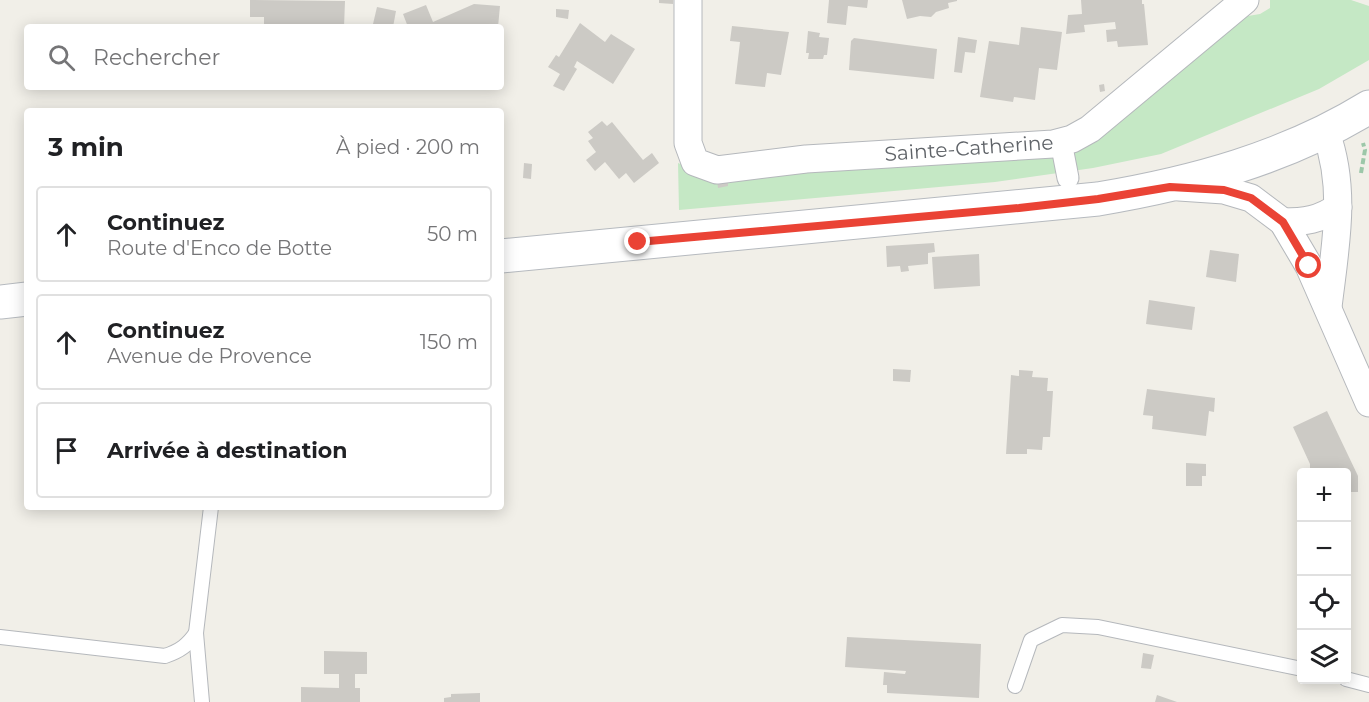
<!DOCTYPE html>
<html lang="fr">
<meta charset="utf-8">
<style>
body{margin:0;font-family:Montserrat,sans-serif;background:#f2f2f2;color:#202124}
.controls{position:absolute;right:18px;bottom:18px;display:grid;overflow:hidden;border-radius:6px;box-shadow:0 3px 15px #0003}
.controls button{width:54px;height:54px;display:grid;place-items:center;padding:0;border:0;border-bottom:2px solid #e0e0e0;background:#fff;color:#202124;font:30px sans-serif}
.stop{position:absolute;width:18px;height:18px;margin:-14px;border:4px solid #ea4335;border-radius:50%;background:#fff}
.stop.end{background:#ea4335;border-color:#fff;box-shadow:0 2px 6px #0008}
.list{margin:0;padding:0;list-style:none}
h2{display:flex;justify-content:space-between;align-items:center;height:78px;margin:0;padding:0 24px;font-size:26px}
h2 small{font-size:20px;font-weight:400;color:#757577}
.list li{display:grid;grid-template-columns:39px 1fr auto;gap:18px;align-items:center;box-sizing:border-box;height:96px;margin:0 12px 12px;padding:0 12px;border:2px solid #e0e0e0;border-radius:6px}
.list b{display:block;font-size:22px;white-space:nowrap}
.list p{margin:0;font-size:20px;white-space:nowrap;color:#757577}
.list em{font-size:20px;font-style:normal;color:#757577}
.icon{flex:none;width:33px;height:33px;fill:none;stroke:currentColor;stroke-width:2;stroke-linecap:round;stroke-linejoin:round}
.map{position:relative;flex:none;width:1369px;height:702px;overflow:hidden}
.search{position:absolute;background:#fff;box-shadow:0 3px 15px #0003;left:24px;top:24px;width:480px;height:66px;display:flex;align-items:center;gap:15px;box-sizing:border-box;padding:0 21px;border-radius:6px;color:#757577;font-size:22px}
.panel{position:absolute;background:#fff;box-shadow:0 3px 15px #0003;left:24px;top:108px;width:480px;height:402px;border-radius:6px}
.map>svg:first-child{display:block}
</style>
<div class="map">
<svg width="1369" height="702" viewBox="0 0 1369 702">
<rect width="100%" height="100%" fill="#f1efe8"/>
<polygon fill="#c5e8c5" points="1270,0 1351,0 1369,6 1369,60 1319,89 1161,154 1093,168 995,182 679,210 678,163 710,176 1054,152 1242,17 1260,14 1270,8"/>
<g fill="#cccac5">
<polygon points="250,0 345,1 344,27 264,27 264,17 250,17"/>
<polygon points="659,0 673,0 673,4 659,3"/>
<polygon points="829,0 868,0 867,8 848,6 846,25 827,23"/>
<polygon points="902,0 957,0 957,1 948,3 949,8 936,12 931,17 920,16 907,19"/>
<polygon points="1081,0 1142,0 1142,4 1144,4 1148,45 1118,47 1117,41 1107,42 1106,30 1116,29 1115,22 1084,25 1085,32 1066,34 1068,15 1082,14"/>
<polygon points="474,4 500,6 498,27 408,27 403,14 426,5 433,22"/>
<polygon points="377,7 396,11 393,27 373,24"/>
<polygon points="556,9 569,10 568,19 556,17"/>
<polygon points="580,23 605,42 611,34 635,49 613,84 577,61 574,67 577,69 564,91 553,86 560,74 548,67 556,55 559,57"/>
<polygon points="732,26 789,32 781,75 767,73 765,87 735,84 740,42 730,41"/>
<polygon points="1021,27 1062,32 1057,70 1039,68 1035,100 1014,97 1013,102 980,97 989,41 1019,45"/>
<polygon points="808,31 820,33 819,37 829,38 827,55 824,55 823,59 808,59 809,53 806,53"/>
<polygon points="958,37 977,40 975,53 965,52 962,73 954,72"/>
<polygon points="854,38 937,49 934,79 849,70 851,41"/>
<polygon points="1104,84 1105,91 1100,92 1099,85"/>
<polygon points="602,121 607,126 612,122 643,160 652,153 659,163 634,183 626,173 619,179 605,162 595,171 586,160 596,152 588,141 593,138 588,132"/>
<polygon points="524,163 532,164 531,179 523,178"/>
<polygon points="728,179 728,186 718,188 717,180"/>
<polygon points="934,243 935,252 928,253 928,264 908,266 909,271 901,272 900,266 887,267 886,246"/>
<polygon points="1210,250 1239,254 1236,282 1206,277"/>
<polygon points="979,254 980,286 934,289 932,257"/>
<polygon points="1149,300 1195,307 1192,330 1146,324"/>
<polygon points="893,369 911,370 910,382 893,381"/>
<polygon points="1019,370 1033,371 1032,377 1048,378 1047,391 1053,391 1050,437 1043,437 1042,450 1027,449 1027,454 1006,454 1011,375 1019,376"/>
<polygon points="1147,389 1215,398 1214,412 1209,411 1206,436 1152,429 1153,416 1143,415"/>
<polygon points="1327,411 1358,476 1358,492 1347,492 1347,472 1310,472 1310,464 1293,427"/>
<polygon points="1186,463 1206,464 1206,476 1202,476 1202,486 1186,486"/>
<polygon points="847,637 981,644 979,698 887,693 887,685 883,685 884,672 905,674 906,671 845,667"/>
<polygon points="324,651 367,652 367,674 355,674 355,688 360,688 360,702 301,702 301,687 339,688 339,674 324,674"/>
<polygon points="1143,653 1154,655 1151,669 1141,668"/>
<polygon points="480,693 480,702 444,702 444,698 451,697 451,694"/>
<polygon points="1157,695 1177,702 1155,702"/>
</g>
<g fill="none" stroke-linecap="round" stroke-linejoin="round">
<g stroke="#b5b8bc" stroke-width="16">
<g id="service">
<path d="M0,637L165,656C180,651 188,645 196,633"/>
<polyline points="1346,679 1369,685"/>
<polyline points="1015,686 1031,640 1062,625 1098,627 1302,669"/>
<polyline points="202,702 196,633 211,507"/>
</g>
</g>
<g stroke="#b5b8bc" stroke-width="23">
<polyline id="pedestrian" points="1061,142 1068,178"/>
</g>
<g stroke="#b5b8bc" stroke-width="29">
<g id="minor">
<polyline points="688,0 688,143 695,162 717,170 806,159 1053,144 1072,139 1090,129 1245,0"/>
<path d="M1326,133C1347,190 1335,248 1328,307"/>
<polyline points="1179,187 1224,190 1251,198 1283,222 1309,266 1369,403"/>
<path d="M1283,222C1304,222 1320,220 1338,207"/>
</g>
</g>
<g stroke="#b6babf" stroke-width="35">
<g id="secondary">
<path d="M501,256L1098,199C1193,183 1286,158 1369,107"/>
<polyline points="0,302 27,299"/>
</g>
</g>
<polyline stroke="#9cc7a9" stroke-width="4" stroke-dasharray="6 3" stroke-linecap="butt" points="1361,173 1365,150 1363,143"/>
<use href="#service" stroke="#fff" stroke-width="14"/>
<use href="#pedestrian" stroke="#fff" stroke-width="21"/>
<use href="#minor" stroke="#fff" stroke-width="27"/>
<use href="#secondary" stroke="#fff" stroke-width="33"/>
</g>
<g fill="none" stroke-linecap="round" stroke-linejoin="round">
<polyline stroke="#ea4335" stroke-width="8" points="638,242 1019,208 1098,199 1170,187 1224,190 1251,198 1283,222 1309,266"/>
</g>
<g text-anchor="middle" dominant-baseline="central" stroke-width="4.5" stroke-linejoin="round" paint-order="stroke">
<g font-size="20" fill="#5f6368" stroke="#fff">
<text transform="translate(969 148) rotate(-4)">Sainte-Catherine</text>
</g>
</g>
</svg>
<div class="controls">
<button>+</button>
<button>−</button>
<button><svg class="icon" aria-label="locate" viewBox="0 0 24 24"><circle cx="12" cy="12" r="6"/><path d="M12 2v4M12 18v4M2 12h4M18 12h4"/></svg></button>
<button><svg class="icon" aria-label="layers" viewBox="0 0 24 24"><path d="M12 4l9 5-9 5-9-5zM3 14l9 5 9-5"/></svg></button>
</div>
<div class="stop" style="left:1309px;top:266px"></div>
<div class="stop end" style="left:638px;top:242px"></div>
<div class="search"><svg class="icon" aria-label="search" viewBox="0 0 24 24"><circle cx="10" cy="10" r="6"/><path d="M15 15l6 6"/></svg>Rechercher</div>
<section class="panel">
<h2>3 min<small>À pied · 200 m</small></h2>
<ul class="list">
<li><svg class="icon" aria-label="ahead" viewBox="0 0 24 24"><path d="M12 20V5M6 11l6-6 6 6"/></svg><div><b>Continuez</b><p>Route d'Enco de Botte</p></div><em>50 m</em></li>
<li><svg class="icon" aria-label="ahead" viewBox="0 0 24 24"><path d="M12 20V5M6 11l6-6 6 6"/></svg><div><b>Continuez</b><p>Avenue de Provence</p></div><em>150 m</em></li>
<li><svg class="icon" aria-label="arrive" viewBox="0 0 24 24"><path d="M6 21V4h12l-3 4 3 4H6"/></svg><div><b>Arrivée à destination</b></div></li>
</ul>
</section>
</div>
